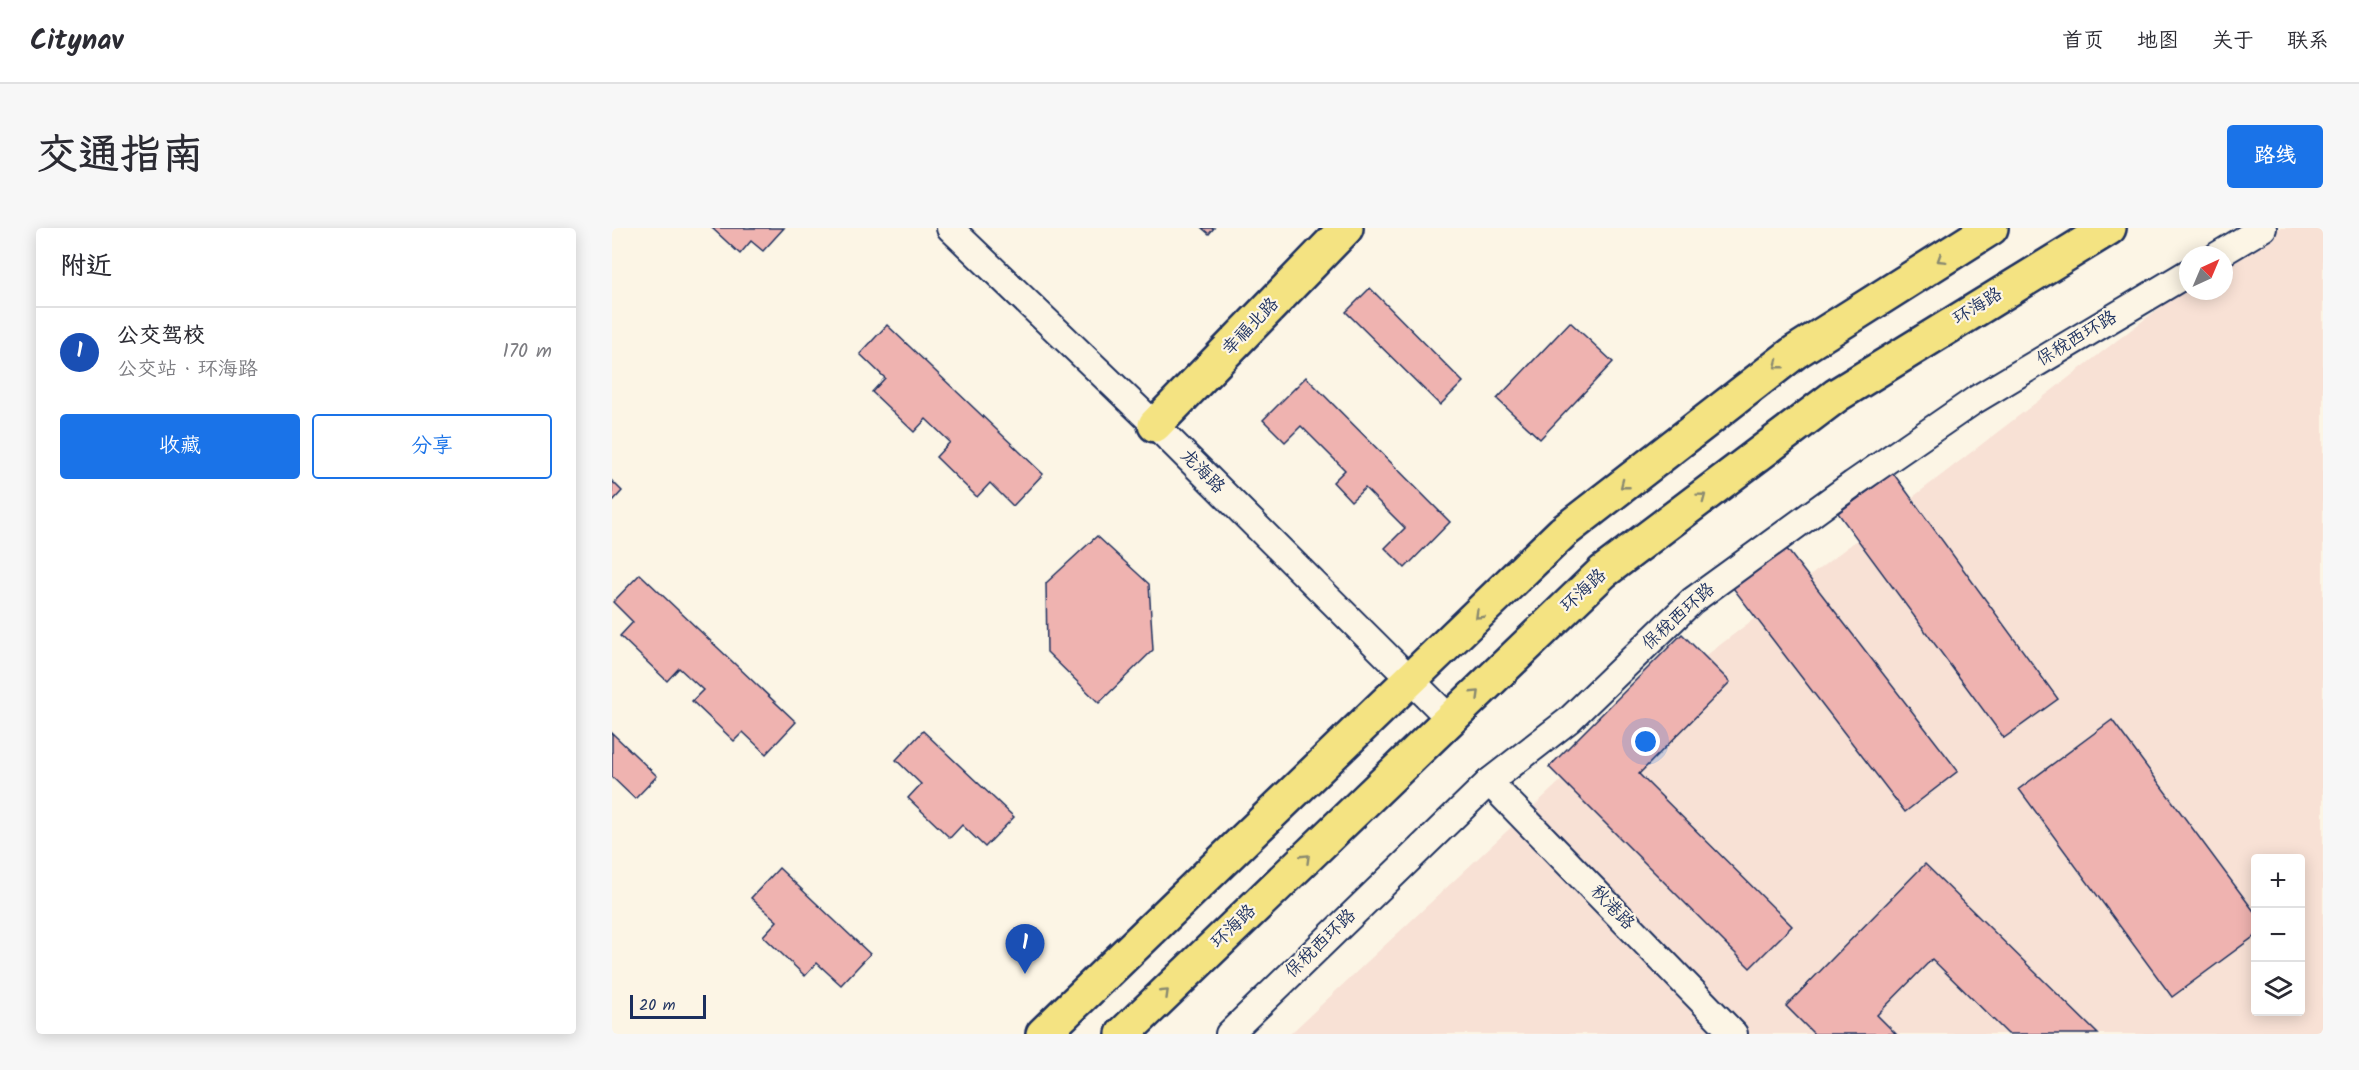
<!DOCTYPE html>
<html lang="zh">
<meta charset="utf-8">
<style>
body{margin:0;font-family:Kalam,"LXGW WenKai TC",sans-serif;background:#f7f7f7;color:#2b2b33}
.controls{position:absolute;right:18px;bottom:18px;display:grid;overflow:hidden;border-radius:6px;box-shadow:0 3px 15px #0003}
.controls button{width:54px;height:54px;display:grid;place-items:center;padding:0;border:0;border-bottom:2px solid #e1e1e2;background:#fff;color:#2b2b33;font:30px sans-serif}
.compass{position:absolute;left:1567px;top:18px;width:54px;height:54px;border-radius:50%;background:#fff;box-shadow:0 3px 15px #0003;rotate:44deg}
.scale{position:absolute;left:18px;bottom:15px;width:76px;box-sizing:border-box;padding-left:6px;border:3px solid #1b2f5e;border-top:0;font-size:16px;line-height:21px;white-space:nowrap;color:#1b2f5e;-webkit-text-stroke:4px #fcf5e5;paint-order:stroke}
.you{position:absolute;left:1034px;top:514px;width:21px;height:21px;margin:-15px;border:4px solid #fff;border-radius:50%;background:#1a73e8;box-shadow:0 0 0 9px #1a73e833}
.badge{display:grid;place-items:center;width:39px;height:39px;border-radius:50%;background:#1a73e8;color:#fff;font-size:20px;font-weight:700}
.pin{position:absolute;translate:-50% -50px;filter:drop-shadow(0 2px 3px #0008)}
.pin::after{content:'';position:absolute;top:32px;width:21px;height:18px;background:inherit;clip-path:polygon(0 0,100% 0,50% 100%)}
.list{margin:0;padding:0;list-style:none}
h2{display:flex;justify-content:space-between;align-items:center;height:78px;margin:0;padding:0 24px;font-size:26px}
h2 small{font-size:20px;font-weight:400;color:#7c7c81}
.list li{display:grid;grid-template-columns:39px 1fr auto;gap:18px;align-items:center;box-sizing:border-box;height:90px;padding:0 24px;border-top:2px solid #e1e1e2}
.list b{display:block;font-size:22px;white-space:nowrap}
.list p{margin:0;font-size:20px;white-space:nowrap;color:#7c7c81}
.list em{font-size:20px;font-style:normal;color:#7c7c81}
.actions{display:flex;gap:12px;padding:18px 24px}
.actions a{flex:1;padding:14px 0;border:2px solid #1a73e8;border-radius:6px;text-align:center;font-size:21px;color:#1a73e8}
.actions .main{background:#1a73e8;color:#fff}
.icon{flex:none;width:33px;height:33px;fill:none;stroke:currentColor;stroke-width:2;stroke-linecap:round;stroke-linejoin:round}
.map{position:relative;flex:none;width:1711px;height:806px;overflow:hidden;border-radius:6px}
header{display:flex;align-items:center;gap:36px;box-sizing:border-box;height:84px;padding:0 30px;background:#fff;border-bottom:2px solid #e1e1e2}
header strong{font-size:28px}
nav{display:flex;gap:33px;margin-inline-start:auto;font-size:21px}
.intro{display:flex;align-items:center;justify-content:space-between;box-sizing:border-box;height:144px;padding:0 36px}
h1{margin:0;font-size:42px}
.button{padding:15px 27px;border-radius:6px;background:#1a73e8;color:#fff;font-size:21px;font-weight:700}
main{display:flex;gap:36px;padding:0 36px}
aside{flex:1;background:#fff;border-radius:6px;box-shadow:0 3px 15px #0003}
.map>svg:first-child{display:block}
</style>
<header>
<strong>Citynav</strong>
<nav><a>首页</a><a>地图</a><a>关于</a><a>联系</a></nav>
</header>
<div class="intro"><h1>交通指南</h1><a class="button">路线</a></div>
<main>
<aside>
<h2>附近<small></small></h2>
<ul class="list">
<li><span class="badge" style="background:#1a4fb4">1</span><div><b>公交驾校</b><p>公交站 · 环海路</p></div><em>170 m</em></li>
</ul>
<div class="actions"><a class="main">收藏</a><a>分享</a></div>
</aside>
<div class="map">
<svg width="1711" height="806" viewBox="0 0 1711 806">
<rect width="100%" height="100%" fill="#fcf5e5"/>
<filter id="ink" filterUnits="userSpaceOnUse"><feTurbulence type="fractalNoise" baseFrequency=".0167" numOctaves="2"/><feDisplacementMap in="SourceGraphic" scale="12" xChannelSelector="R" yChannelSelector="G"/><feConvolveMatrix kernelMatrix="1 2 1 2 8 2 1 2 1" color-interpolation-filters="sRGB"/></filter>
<g filter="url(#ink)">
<path fill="#f8e1d5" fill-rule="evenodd" d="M1652,0H1711V806H678L1031,476L1576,58V63H1612V31ZM1644,630H1688V784H1644Z"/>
<g fill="#efb3b0" stroke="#1b2f5e" stroke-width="1.5">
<polygon points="100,0 172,0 151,23 139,13 128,26"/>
<polygon points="590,0 602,0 597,6"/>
<polygon points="758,60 851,154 828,177 734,84"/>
<polygon points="958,94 1001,134 928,211 885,171"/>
<polygon points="275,97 431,246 401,278 378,255 365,269 324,229 338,214 314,191 302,204 260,164 273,150 248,126"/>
<polygon points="694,149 838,294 793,340 773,320 793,300 753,260 739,273 721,254 733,242 689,198 673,214 651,192"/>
<polygon points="1281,245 1446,471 1392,510 1226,285"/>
<polygon points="0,253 10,263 0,274"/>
<polygon points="485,308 537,356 541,422 487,475 435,424 434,355"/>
<polygon points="1171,316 1346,543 1293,584 1118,356"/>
<polygon points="28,346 184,494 154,526 131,504 122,513 80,473 91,462 67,440 55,453 8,408 21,394 1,374"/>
<polygon points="1070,406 1118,454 1027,546 1180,698 1138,740 937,539"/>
<polygon points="1500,492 1644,686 1644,707 1560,769 1407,561"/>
<polygon points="311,503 402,589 373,619 350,597 338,610 296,570 309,556 284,532"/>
<polygon points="0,505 45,548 23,571 0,549"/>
<polygon points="1313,636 1486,806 1396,806 1320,731 1265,787 1284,806 1202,806 1174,778"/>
<polygon points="167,640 258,726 229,757 205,735 193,748 151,708 165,693 139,670"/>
</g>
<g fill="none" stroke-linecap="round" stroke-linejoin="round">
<g stroke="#1b2f5e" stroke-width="30">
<g id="minor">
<polyline points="338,0 543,197 838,491"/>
<polyline points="1606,27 1651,0"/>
<polyline points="877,554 1122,806"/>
<polyline points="617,806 877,554 957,492 1080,373 1241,256 1363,172 1576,45"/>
</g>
</g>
<g stroke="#1b2f5e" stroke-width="38">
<g id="major">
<polyline points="543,197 734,0"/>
<polyline points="431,806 951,304 1183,124 1379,0"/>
<polyline points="511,806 991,344 1225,167 1497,0"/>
</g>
</g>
<use href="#minor" stroke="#fcf5e5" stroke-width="26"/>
<use href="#major" stroke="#f4e382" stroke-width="33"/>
</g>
<defs><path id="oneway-chevron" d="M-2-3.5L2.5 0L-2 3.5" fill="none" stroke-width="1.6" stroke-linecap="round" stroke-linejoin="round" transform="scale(1.5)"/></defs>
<g stroke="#888970">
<use href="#oneway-chevron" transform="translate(1329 31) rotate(148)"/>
<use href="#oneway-chevron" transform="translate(1166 137) rotate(142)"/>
<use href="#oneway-chevron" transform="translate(1012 257) rotate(142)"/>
<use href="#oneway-chevron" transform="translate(1090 269) rotate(-37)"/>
<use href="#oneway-chevron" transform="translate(867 387) rotate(136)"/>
<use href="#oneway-chevron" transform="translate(864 466) rotate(-44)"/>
<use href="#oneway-chevron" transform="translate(694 630) rotate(-44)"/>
<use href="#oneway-chevron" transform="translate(553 765) rotate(-44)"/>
</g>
</g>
<g text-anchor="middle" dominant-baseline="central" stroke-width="4.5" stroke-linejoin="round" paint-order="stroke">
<g font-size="18" fill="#1b2f5e" stroke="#fcf5e5">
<text transform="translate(1366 79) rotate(-32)">环海路</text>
<text transform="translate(639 99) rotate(-46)">幸福北路</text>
<text transform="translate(1465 111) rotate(-31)">保税西环路</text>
<text transform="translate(590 244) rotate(45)">龙海路</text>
<text transform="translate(972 363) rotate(-43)">环海路</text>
<text transform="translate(1067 389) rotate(-42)">保税西环路</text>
<text transform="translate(1000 680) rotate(46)">秋港路</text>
<text transform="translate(622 699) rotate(-44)">环海路</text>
<text transform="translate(709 716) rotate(-44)">保税西环路</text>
</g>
</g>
</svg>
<div class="controls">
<button>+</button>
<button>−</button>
<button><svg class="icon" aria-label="layers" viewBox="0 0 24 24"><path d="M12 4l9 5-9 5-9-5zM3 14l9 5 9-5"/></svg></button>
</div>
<svg class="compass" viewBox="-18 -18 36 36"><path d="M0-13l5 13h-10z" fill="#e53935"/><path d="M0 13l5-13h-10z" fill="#7c7c81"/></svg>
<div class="scale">20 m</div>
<div class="you"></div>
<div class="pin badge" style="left:413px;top:746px;background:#1a4fb4">1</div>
</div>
</main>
